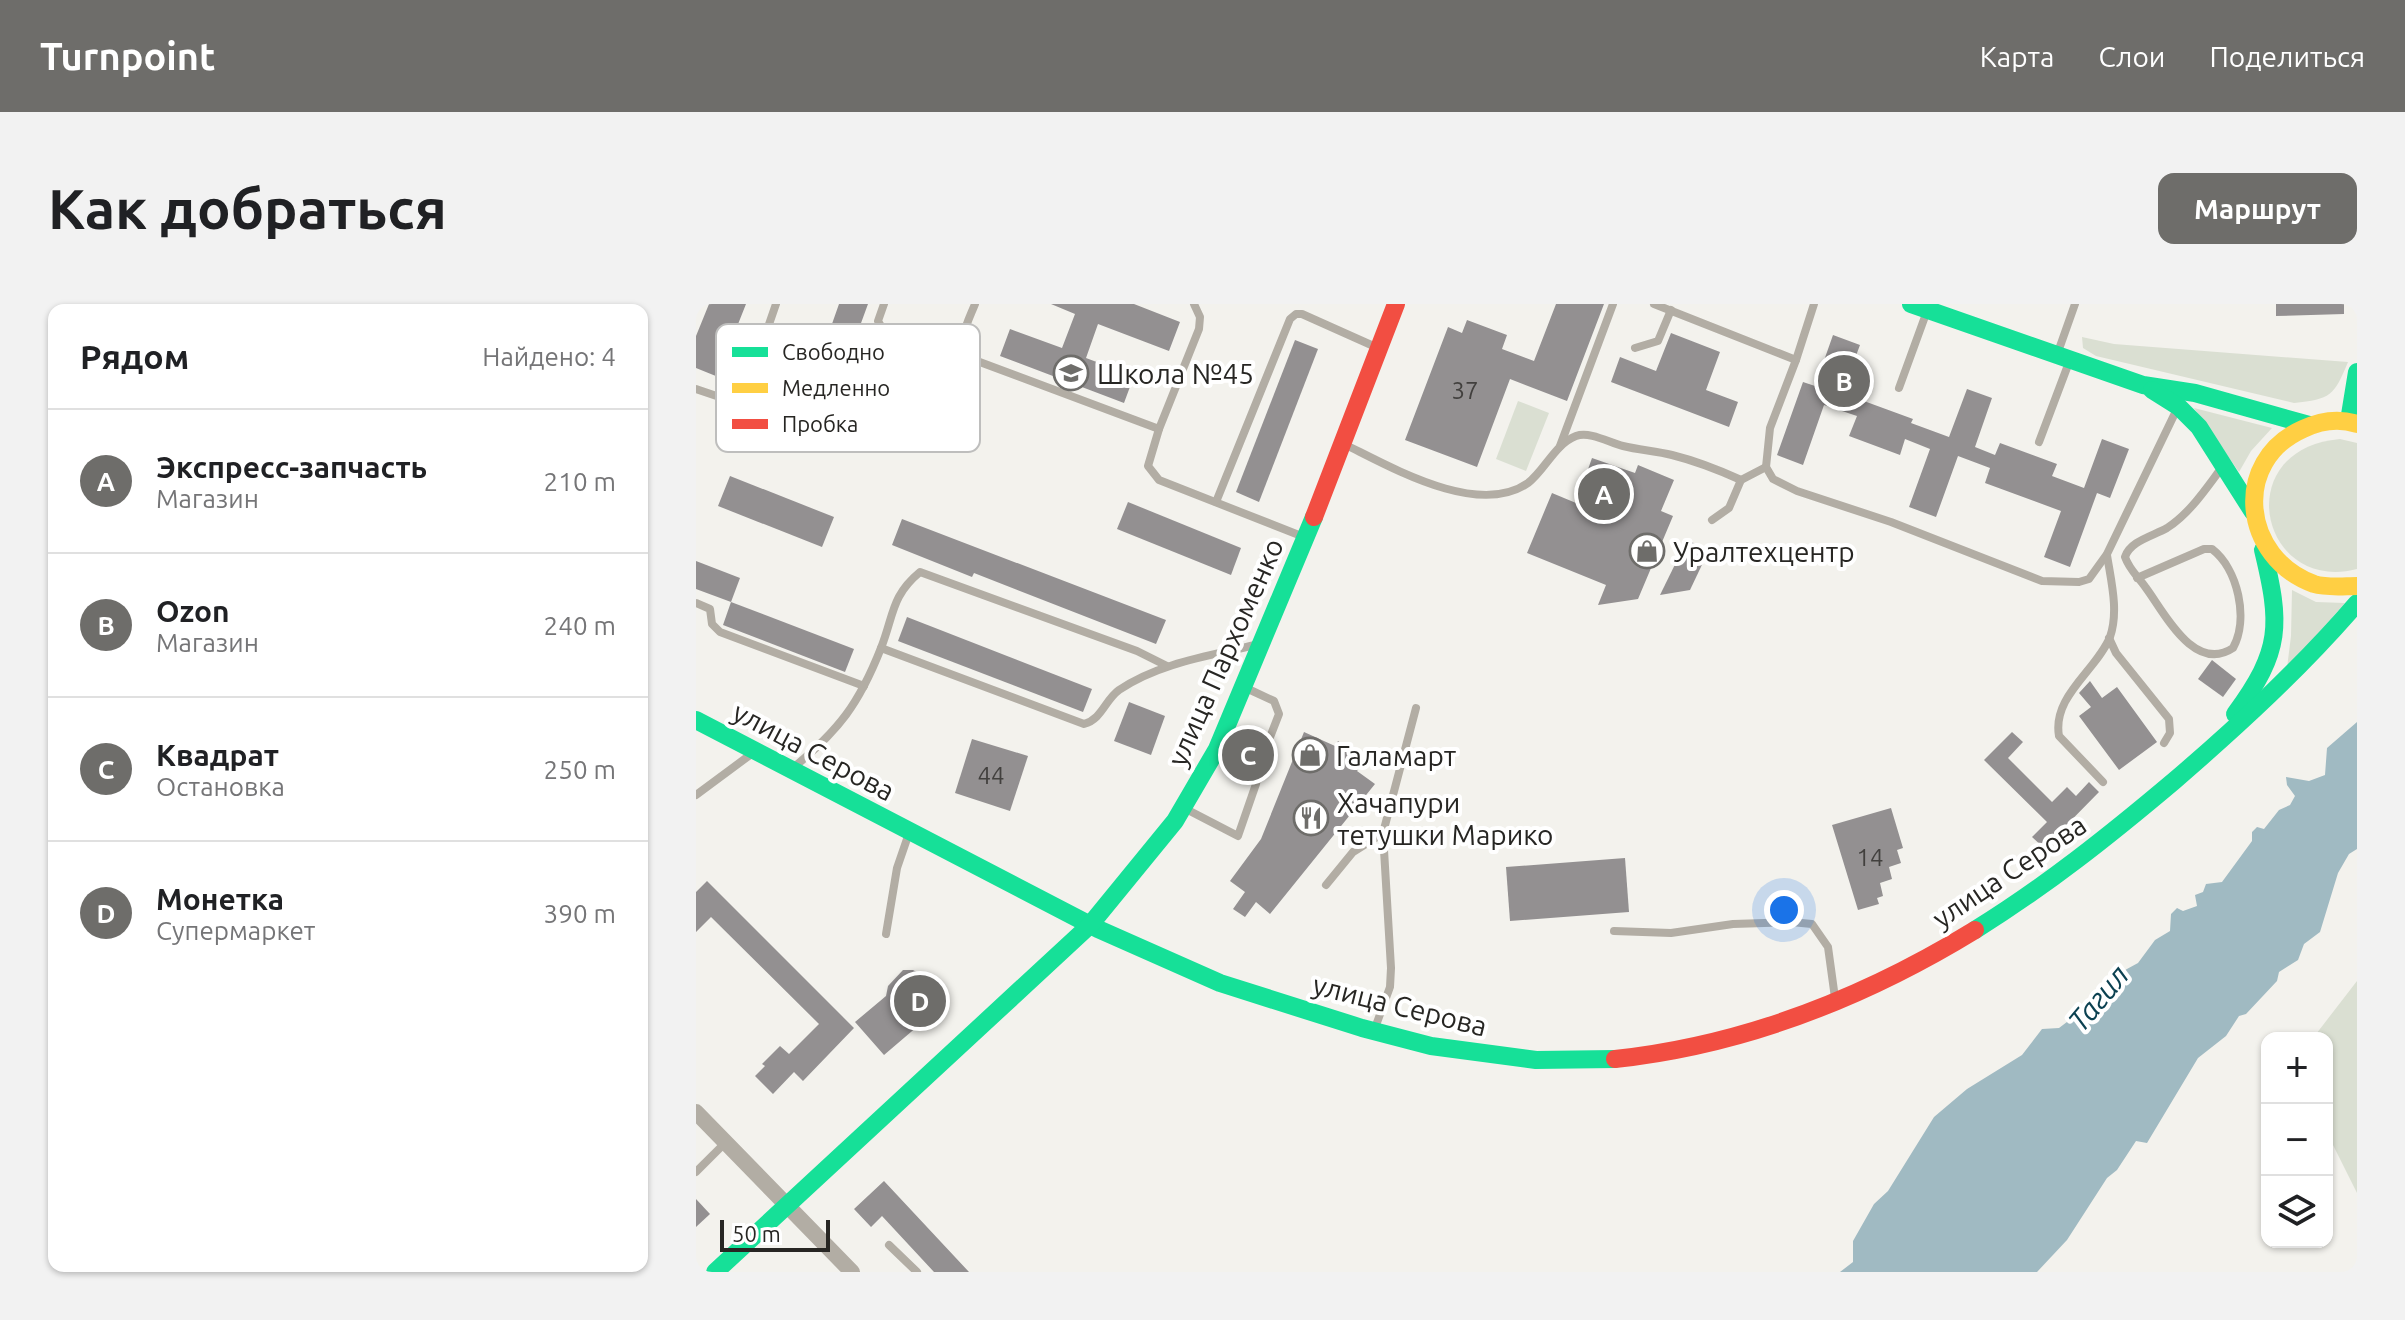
<!DOCTYPE html>
<html lang="ru">
<meta charset="utf-8">
<style>
body{margin:0;font-family:Ubuntu,sans-serif;background:#f2f2f2;color:#202124}
.controls{position:absolute;right:24px;bottom:24px;display:grid;overflow:hidden;border-radius:16px;box-shadow:0 2px 6px #0004}
.controls button{width:72px;height:72px;display:grid;place-items:center;padding:0;border:0;border-bottom:2px solid #e0e0e0;background:#fff;color:#202124;font:40px sans-serif}
.scale{position:absolute;left:24px;bottom:20px;width:110px;box-sizing:border-box;padding-left:8px;border:4px solid #272623;border-top:0;font-size:22px;line-height:28px;white-space:nowrap;color:#272623;-webkit-text-stroke:6px #fff;paint-order:stroke}
.you{position:absolute;left:1088px;top:606px;width:28px;height:28px;margin:-20px;border:6px solid #fff;border-radius:50%;background:#1a73e8;box-shadow:0 0 0 12px #1a73e833}
.badge{display:grid;place-items:center;width:52px;height:52px;border-radius:50%;background:#6e6d6a;color:#fff;font-size:26px;font-weight:700}
.pin{position:absolute;translate:-50% -50%;border:4px solid #fff;box-shadow:0 2px 8px #0006}
.list{margin:0;padding:0;list-style:none}
h2{display:flex;justify-content:space-between;align-items:center;height:104px;margin:0;padding:0 32px;font-size:34px}
h2 small{font-size:26px;font-weight:400;color:#757577}
.list li{display:grid;grid-template-columns:52px 1fr auto;gap:24px;align-items:center;box-sizing:border-box;height:144px;padding:0 32px;border-top:2px solid #e0e0e0}
.list b{display:block;font-size:30px;white-space:nowrap}
.list p{margin:0;font-size:26px;white-space:nowrap;color:#757577}
.list em{font-size:26px;font-style:normal;color:#757577}
.icon{flex:none;width:44px;height:44px;fill:none;stroke:currentColor;stroke-width:2;stroke-linecap:round;stroke-linejoin:round}
.map{position:relative;flex:none;width:1661px;height:968px;overflow:hidden;border-radius:16px}
header{display:flex;align-items:center;gap:48px;box-sizing:border-box;height:112px;padding:0 40px;background:#6e6d6a;color:#fff}
header strong{font-size:38px}
nav{display:flex;gap:44px;margin-inline-start:auto;font-size:28px}
.intro{display:flex;align-items:center;justify-content:space-between;box-sizing:border-box;height:192px;padding:0 48px}
h1{margin:0;font-size:56px}
.button{padding:20px 36px;border-radius:16px;background:#6e6d6a;color:#fff;font-size:28px;font-weight:700}
main{display:flex;gap:48px;padding:0 48px}
aside{flex:1;background:#fff;border-radius:16px;box-shadow:0 2px 6px #0004}
.map>svg:first-child{display:block}
</style>
<header>
<strong>Turnpoint</strong>
<nav><a>Карта</a><a>Слои</a><a>Поделиться</a></nav>
</header>
<div class="intro"><h1>Как добраться</h1><a class="button">Маршрут</a></div>
<main>
<aside>
<h2>Рядом<small>Найдено: 4</small></h2>
<ul class="list">
<li><span class="badge">A</span><div><b>Экспресс-запчасть</b><p>Магазин</p></div><em>210 m</em></li>
<li><span class="badge">B</span><div><b>Ozon</b><p>Магазин</p></div><em>240 m</em></li>
<li><span class="badge">C</span><div><b>Квадрат</b><p>Остановка</p></div><em>250 m</em></li>
<li><span class="badge">D</span><div><b>Монетка</b><p>Супермаркет</p></div><em>390 m</em></li>
</ul>
</aside>
<div class="map">
<svg width="1661" height="968" viewBox="0 0 1661 968">
<rect width="100%" height="100%" fill="#f3f2ed"/>
<g fill="#dadfd2">
<path d="M1386,33L1418,40L1652,58C1638,92 1635,95 1598,99L1400,52L1387,44Z"/>
<polygon points="822,97 853,109 830,167 800,155"/>
<polygon points="1498,104 1576,124 1555,147 1543,168"/>
<path d="M1644,135L1661,139V265C1564,290 1532,145 1644,135Z"/>
<polygon points="1596,286 1620,298 1649,299 1591,364 1595,332"/>
<polygon points="1661,677 1661,889 1631,829 1631,734 1617,734"/>
</g>
<polygon fill="#a0bac2" points="1661,418 1661,545 1653,550 1642,569 1624,628 1608,640 1602,656 1583,668 1581,677 1550,710 1543,712 1530,732 1502,754 1451,839 1440,837 1421,866 1411,874 1371,936 1341,968 1144,968 1157,958 1157,937 1178,900 1192,887 1238,813 1271,785 1326,751 1346,725 1363,724 1412,687 1418,672 1442,659 1459,636 1474,627 1475,610 1481,604 1487,607 1501,602 1499,591 1507,588 1510,580 1526,578 1556,537 1556,528 1561,523 1568,525 1583,506 1594,501 1599,492 1591,481 1590,473 1613,477 1629,471 1631,444"/>
<g fill="#939091">
<polygon points="13,0 50,0 33,43 81,62 69,92 0,64 0,32"/>
<polygon points="143,0 172,0 153,52 157,54 146,85 174,95 163,127 106,105"/>
<polygon points="355,0 438,0 484,18 473,47 402,20 390,54 438,72 428,99 304,52 314,25 366,44 379,10"/>
<polygon points="860,0 908,0 871,97 814,75 781,163 709,136 752,23 766,29 771,16 811,31 806,45 838,57"/>
<polygon points="1580,0 1648,0 1648,10 1580,12"/>
<polygon points="975,29 1024,48 1010,86 1042,98 1033,123 915,78 924,53 960,67"/>
<polygon points="1137,31 1164,41 1146,89 1217,115 1215,119 1253,133 1271,85 1296,94 1279,143 1299,151 1304,139 1361,160 1356,172 1388,184 1406,135 1433,145 1414,194 1401,189 1374,263 1348,253 1365,207 1289,179 1294,164 1262,152 1240,213 1213,203 1234,145 1209,135 1204,151 1153,132 1161,112 1128,101 1107,161 1081,151 1107,78 1119,82"/>
<polygon points="599,36 622,45 563,198 540,188"/>
<polygon points="896,154 939,169 942,161 978,176 965,207 977,212 942,295 902,301 910,281 831,249 856,189 880,199"/>
<polygon points="34,172 138,213 126,243 22,202"/>
<polygon points="432,198 545,244 535,271 421,225"/>
<polygon points="206,215 470,316 460,340 278,269 276,273 196,241"/>
<polygon points="991,236 1013,246 994,286 964,291"/>
<polygon points="0,257 44,274 35,298 0,285"/>
<polygon points="35,298 158,345 149,368 27,321"/>
<polygon points="211,313 396,385 387,408 202,337"/>
<polygon points="1516,356 1540,375 1527,393 1502,375"/>
<polygon points="1394,377 1406,394 1421,383 1461,438 1423,466 1383,412 1395,403 1383,389"/>
<polygon points="433,398 469,412 455,451 418,437"/>
<polygon points="608,428 639,442 642,437 669,458 661,467 679,480 574,610 560,598 549,613 537,605 549,588 534,577 565,535"/>
<polygon points="1316,428 1327,438 1312,454 1356,498 1371,483 1380,492 1393,478 1403,488 1348,544 1336,533 1351,518 1288,456"/>
<polygon points="276,435 332,452 314,507 259,489"/>
<polygon points="1195,504 1207,544 1201,546 1205,559 1193,563 1196,575 1184,579 1187,592 1181,594 1183,600 1162,606 1136,521"/>
<polygon points="929,554 933,608 814,617 810,563"/>
<polygon points="11,577 158,724 107,777 98,768 77,790 59,772 69,762 66,760 84,742 93,750 123,720 15,613 0,628 0,588"/>
<polygon points="207,666 217,666 233,675 236,684 236,700 229,716 188,751 159,718 190,692 192,682"/>
<polygon points="188,877 273,968 238,968 186,912 175,923 158,905"/>
<polygon points="0,895 14,910 0,923"/>
</g>
<g fill="none" stroke-linecap="round" stroke-linejoin="round">
<g stroke="#b2ada4" stroke-width="8">
<path d="M279,0C272,18 260,37 273,54L463,125"/>
<polyline points="498,0 504,13 503,25 463,125 452,162 463,176 608,233"/>
<polyline points="958,0 1100,56 1118,0"/>
<polyline points="70,29 80,0"/>
<polyline points="939,44 962,37 975,6"/>
<polyline points="1362,48 1379,0"/>
<polyline points="1100,56 1074,124 1070,163 1077,175 1101,187 1195,218 1346,277 1383,278 1393,275 1411,250 1480,107"/>
<polyline points="1203,84 1231,7"/>
<path d="M0,85L56,104L75,107L155,138L175,137C193,114 198,99 177,76L192,34L182,17L188,0"/>
<polyline points="1343,138 1372,61"/>
<path d="M648,140C695,163 782,214 832,179C849,166 859,140 880,132C894,127 914,139 927,142C943,146 960,147 976,151C1000,157 1023,166 1045,176L1033,204L1016,216"/>
<polyline points="864,142 917,0"/>
<polyline points="1045,176 1070,163"/>
<polyline points="520,198 594,15 600,10 606,10 682,44"/>
<path d="M1441,274L1508,245H1516C1542,265 1553,315 1537,344C1498,370 1468,308 1450,284C1442,272 1434,267 1429,253C1434,237 1457,232 1471,224C1493,210 1509,186 1524,166"/>
<polyline points="0,299 14,305 16,320 24,328 168,382"/>
<polyline points="1413,334 1420,349 1473,415 1474,429 1468,439"/>
<path d="M185,344L388,420C406,415 409,396 423,386C463,359 513,352 559,341"/>
<path d="M97,464C143,426 163,400 185,344C198,311 195,292 224,268L441,347L471,362"/>
<path d="M1407,478L1363,432C1356,392 1400,367 1414,333C1423,307 1415,277 1411,251"/>
<polyline points="0,491 54,451"/>
<polyline points="488,504 542,532 560,480 564,459 583,410 578,397 550,384"/>
<polyline points="630,581 657,548 687,529"/>
<polyline points="918,627 975,629 1037,620 1095,618 1116,620 1132,643 1139,694"/>
<polyline points="190,630 201,564 212,532"/>
<polyline points="679,724 694,683 695,664 687,529 720,404"/>
<polyline points="0,868 29,839"/>
<polyline points="193,941 221,968"/>
</g>
<polyline stroke="#b2ada4" stroke-width="16" points="0,808 156,968"/>
<g stroke="#16e098" stroke-width="18">
<polyline points="1215,0 1447,81 1499,89 1613,121"/>
<polyline points="1456,86 1483,103 1503,123 1557,208"/>
<polyline points="1653,117 1661,68"/>
<path d="M1539,410C1586,346 1585,321 1567,246"/>
<polyline points="0,416 402,625 524,679 666,724 735,742 840,756 919,755"/>
<path d="M1279,626C1350,582 1414,531 1478,477C1543,421 1605,364 1661,299"/>
<polyline points="19,968 394,621 479,517 521,445 618,213"/>
</g>
<path stroke="#ffcf43" stroke-width="18" d="M1661,120C1643,114 1624,117 1607,125C1535,157 1546,254 1618,280C1631,284 1648,282 1661,282"/>
<g stroke="#f24e42" stroke-width="18">
<polyline points="618,213 700,0"/>
<path d="M919,755C1049,741 1168,694 1279,626"/>
</g>
</g>
<defs>
<g id="school-ring" transform="scale(1.8)"><circle r="9.5" fill="#fff" stroke="#6e6d6a" stroke-width="1.5"/><path d="M0-5L7-2L0 1L-7-2ZM-4 1L0 2.5L4 1V4Q0 6-4 4Z" fill="#6e6d6a"/></g>
<g id="shop-ring" transform="scale(1.8)"><circle r="9.5" fill="#fff" stroke="#6e6d6a" stroke-width="1.5"/><path d="M-5-2.5h2.3a2.7 3.5 0 0 1 5.4 0H5L5.5 6h-11ZM-1.5-2.5h3a1.5 2.3 0 0 0-3 0Z" fill="#6e6d6a"/></g>
<g id="restaurant-ring" transform="scale(1.8)"><circle r="9.5" fill="#fff" stroke="#6e6d6a" stroke-width="1.5"/><path d="M-5-6h1v4h1v-4h1v4h1v-4h1v5L-1.5 .5V6h-2V.5L-5-1ZM5-6V6H3V1.5H1.5Q1.5-4 5-6Z" fill="#6e6d6a"/></g>
</defs>
<g fill-rule="evenodd">
<use href="#school-ring" x="375" y="69"/>
<use href="#shop-ring" x="951" y="247"/>
<use href="#shop-ring" x="614" y="451"/>
<use href="#restaurant-ring" x="615" y="514"/>
</g>
<g text-anchor="middle" dominant-baseline="central" stroke-width="8" stroke-linejoin="round" paint-order="stroke">
<g font-size="24" fill="#42403e">
<text x="769" y="86">37</text>
<text x="295" y="471">44</text>
<text x="1174" y="553">14</text>
</g>
<g font-size="28" fill="#272623" stroke="#fff" text-anchor="start">
<text x="401" y="69">Школа №45</text>
<text x="977" y="247">Уралтехцентр</text>
<text x="640" y="451">Галамарт</text>
<text x="641" y="498">Хачапури<tspan x="641" dy="32">тетушки Марико</tspan></text>
</g>
<g font-size="28" fill="#272623" stroke="#fff">
<text transform="translate(529 348) rotate(-66)">улица Пархоменко</text>
<text transform="translate(118 447) rotate(28)">улица Серова</text>
<text transform="translate(1313 567) rotate(-34)">улица Серова</text>
<text transform="translate(704 701) rotate(14)">улица Серова</text>
</g>
<g font-size="30" font-style="italic" fill="#0b4151" stroke="#fff">
<text transform="translate(1402 694) rotate(-50)">Тагил</text>
</g>
</g>
<rect x="20" y="20" width="264" height="128" rx="12" fill="#fff" stroke="#bebebd" stroke-width="2"/>
<rect x="36" y="43" width="36" height="10" fill="#16e098"/>
<rect x="36" y="79" width="36" height="10" fill="#ffcf43"/>
<rect x="36" y="115" width="36" height="10" fill="#f24e42"/>
<g font-size="22" fill="#272623">
<text x="86" y="56">Свободно</text>
<text x="86" y="92">Медленно</text>
<text x="86" y="128">Пробка</text>
</g>
</svg>
<div class="controls">
<button>+</button>
<button>−</button>
<button><svg class="icon" aria-label="layers" viewBox="0 0 24 24"><path d="M12 4l9 5-9 5-9-5zM3 14l9 5 9-5"/></svg></button>
</div>
<div class="scale">50 m</div>
<div class="you"></div>
<div class="pin badge" style="left:908px;top:190px">A</div>
<div class="pin badge" style="left:1148px;top:77px">B</div>
<div class="pin badge" style="left:552px;top:451px">C</div>
<div class="pin badge" style="left:224px;top:697px">D</div>
</div>
</main>
